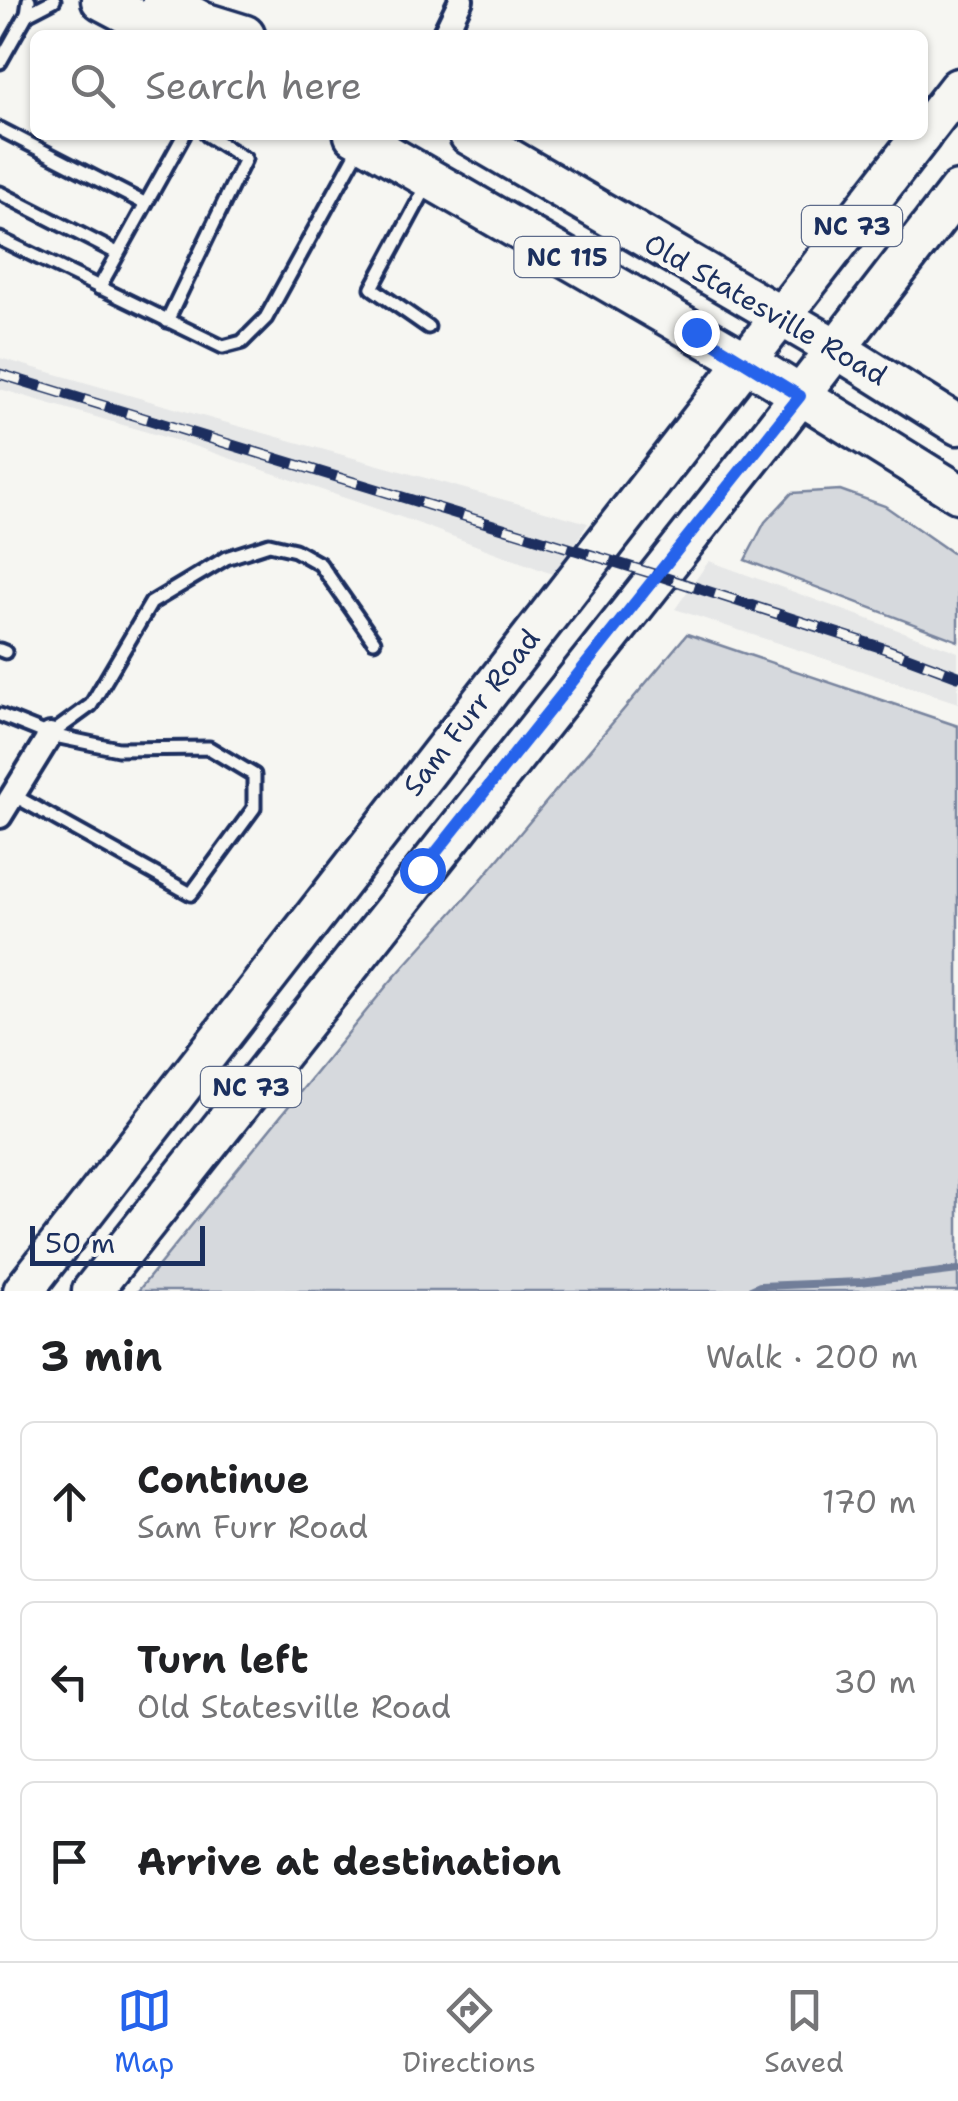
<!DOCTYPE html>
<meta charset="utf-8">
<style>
body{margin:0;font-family:"Shantell Sans",sans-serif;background:#f2f2f2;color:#202124}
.scale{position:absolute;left:30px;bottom:25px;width:175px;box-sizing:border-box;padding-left:10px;border:5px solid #1b2f5e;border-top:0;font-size:28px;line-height:35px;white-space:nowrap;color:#1b2f5e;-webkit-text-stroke:8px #f6f6f2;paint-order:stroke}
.stop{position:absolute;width:30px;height:30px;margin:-22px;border:8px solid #2563eb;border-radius:50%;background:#fff}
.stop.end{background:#2563eb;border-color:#fff;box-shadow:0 2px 10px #0008}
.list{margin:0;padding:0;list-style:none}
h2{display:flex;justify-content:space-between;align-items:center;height:130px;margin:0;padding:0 40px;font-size:42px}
h2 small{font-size:32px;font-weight:400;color:#757577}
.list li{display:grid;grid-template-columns:65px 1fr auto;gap:30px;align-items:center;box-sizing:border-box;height:160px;margin:0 20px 20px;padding:0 20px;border:2px solid #e0e0e0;border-radius:15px}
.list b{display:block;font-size:38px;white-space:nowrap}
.list p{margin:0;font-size:32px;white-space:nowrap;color:#757577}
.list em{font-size:32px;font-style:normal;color:#757577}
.icon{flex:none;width:55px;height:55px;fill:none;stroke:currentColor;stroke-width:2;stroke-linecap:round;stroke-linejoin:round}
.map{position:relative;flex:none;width:958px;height:1291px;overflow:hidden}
.search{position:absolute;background:#fff;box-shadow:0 2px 8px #0004;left:30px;right:30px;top:30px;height:110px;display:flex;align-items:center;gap:25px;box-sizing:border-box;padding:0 35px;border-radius:15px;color:#757577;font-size:38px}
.sheet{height:670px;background:#fff}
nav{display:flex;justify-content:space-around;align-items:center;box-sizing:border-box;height:140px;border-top:2px solid #e0e0e0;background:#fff;font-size:28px;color:#757577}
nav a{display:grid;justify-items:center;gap:5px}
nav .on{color:#2563eb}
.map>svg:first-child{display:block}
</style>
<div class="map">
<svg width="958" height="1291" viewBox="0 0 958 1291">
<rect width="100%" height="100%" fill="#f6f6f2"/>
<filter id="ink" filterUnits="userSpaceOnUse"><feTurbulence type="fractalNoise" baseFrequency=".01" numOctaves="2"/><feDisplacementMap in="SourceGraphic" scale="20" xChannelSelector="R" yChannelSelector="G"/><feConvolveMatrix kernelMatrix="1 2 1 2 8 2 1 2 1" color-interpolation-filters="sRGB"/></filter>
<g filter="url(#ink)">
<g fill="#e6e7e7">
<polygon points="0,358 202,416 588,523 555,575 409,520 188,444 0,389"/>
<polygon points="709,561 958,652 958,703 675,609"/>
</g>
<g fill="#d6d9dd" stroke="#78849e" stroke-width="2.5">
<polygon points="840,490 885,506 958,557 958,641 745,560 765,522 792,493"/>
<polygon points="687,634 958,726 958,1291 138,1291 389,983 469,894"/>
</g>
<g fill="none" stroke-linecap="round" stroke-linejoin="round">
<polyline stroke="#717e99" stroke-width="8" points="749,1291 760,1286 860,1282 958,1270"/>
<g stroke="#1b2f5e" stroke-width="19">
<g id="service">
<polyline points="27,14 54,0"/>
<polyline points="0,62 27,14 29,0"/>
<polyline points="0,129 144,203"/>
<polyline points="0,193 117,253"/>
<polyline points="0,239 223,347 242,342 266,318 362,143"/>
<polyline points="99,288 184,135"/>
<polyline points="167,321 245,159 207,135"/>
<polyline points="428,327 372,288 429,182"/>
<polyline points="0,650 5,652"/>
<polyline points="0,715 50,735 118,749 209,748 254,775 254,808 191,894 13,795"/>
<polyline points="50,735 91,705 151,603 226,558 269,544 295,550 320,564 374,641"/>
</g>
</g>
<g stroke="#1b2f5e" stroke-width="30">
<g id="minor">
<polyline points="444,35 461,0"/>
<polyline points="0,816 50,735"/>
</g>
</g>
<g stroke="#1b2f5e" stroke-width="45">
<g id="primary">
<polyline points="101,0 167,35"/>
<polyline points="162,0 203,22 245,35"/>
<polyline points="923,133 958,88"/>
<polyline points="354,135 747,362 958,493"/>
<polyline points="469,135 837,349 958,425"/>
<polyline points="23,1291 922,135"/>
<polyline points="92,1291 772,432 958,191"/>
</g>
</g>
<use href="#service" stroke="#f6f6f2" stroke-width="11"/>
<use href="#minor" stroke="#f6f6f2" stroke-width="22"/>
<use href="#primary" stroke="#f6f6f2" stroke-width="38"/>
<g stroke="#1b2f5e" stroke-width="11">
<polyline id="rail" points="0,374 657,575 886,649 958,676"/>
</g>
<use href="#rail" stroke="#f6f6f2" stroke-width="8" stroke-dasharray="22" stroke-linecap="butt"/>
</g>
</g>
<g fill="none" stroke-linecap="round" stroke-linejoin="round" filter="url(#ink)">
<polyline stroke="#2563eb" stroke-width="12" points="422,870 800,396 696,332"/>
</g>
<g text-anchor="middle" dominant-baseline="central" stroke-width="10" stroke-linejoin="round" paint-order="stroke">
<g fill="#f6f6f2" stroke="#5d6b8a" stroke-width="2.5">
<rect x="802" y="206" width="100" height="40" rx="8"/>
<rect x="514.5" y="237" width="105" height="40" rx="8"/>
<rect x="201" y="1067" width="100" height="40" rx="8"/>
</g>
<g font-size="25" font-weight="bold" fill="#1b2f5e">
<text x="852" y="226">NC 73</text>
<text x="567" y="257">NC 115</text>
<text x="251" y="1087">NC 73</text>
</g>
<g font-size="28" fill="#1b2f5e" stroke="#f6f6f2">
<text transform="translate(766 309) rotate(30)">Old Statesville Road</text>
<text transform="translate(471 712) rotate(-52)">Sam Furr Road</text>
</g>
</g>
</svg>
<div class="scale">50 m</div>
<div class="stop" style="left:422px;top:870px"></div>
<div class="stop end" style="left:696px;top:332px"></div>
<div class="search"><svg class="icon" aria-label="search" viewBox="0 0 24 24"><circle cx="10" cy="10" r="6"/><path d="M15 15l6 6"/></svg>Search here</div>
</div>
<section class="sheet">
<h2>3 min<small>Walk · 200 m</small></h2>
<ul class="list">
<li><svg class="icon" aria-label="ahead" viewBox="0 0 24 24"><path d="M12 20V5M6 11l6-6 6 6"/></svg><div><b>Continue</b><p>Sam Furr Road</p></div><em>170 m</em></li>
<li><svg class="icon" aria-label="left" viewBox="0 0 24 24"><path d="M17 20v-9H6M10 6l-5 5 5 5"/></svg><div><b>Turn left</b><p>Old Statesville Road</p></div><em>30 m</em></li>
<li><svg class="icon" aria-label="arrive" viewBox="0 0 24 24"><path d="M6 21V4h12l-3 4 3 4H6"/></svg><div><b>Arrive at destination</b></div></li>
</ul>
</section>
<nav>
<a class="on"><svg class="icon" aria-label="map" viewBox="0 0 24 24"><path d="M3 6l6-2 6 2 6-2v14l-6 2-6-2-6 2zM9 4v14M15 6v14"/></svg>Map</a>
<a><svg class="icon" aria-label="directions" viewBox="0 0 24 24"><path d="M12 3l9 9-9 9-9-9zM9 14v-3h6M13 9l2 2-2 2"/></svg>Directions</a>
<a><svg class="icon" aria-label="saved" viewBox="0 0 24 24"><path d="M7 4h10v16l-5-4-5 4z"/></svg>Saved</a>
</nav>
